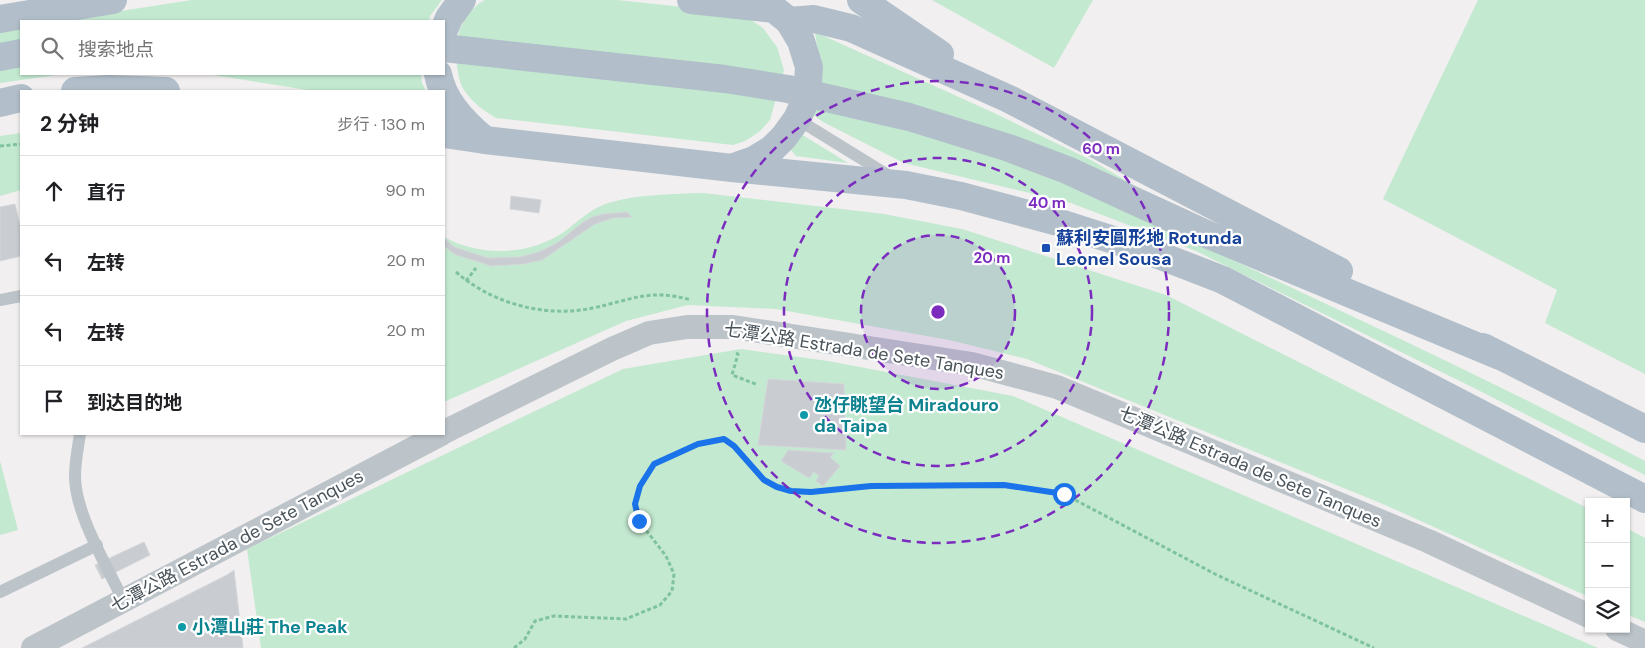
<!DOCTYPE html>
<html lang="zh">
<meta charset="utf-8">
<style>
body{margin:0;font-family:"DM Sans","Noto Sans SC",sans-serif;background:#f6f6f6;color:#202124}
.controls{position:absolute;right:15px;bottom:15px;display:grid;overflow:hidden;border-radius:0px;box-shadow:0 1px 4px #0004}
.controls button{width:45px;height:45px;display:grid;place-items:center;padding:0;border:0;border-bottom:1px solid #e0e0e0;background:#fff;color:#202124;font:25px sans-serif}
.stop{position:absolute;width:15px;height:15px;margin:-11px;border:4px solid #1a73e8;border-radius:50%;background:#fff}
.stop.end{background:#1a73e8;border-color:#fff;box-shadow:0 1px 5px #0008}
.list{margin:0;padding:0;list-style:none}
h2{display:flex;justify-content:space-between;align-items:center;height:65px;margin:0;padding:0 20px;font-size:21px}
h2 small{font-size:16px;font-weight:400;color:#757577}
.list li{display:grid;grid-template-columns:32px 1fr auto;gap:15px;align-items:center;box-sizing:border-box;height:70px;padding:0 20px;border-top:1px solid #e0e0e0}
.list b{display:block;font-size:19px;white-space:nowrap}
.list em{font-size:16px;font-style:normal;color:#757577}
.icon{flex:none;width:28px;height:28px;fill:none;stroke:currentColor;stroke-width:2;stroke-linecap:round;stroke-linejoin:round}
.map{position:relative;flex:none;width:1645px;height:648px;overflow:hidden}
.search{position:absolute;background:#fff;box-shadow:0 1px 4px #0004;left:20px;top:20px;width:425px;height:55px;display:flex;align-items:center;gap:12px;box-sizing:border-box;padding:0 18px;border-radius:0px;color:#757577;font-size:19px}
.panel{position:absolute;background:#fff;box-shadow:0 1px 4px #0004;left:20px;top:90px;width:425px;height:345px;border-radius:0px}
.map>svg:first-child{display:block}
</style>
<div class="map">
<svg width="1645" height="648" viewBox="0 0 1645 648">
<rect width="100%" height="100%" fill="#f1efef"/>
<g fill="#c3e9d0">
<polygon points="192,0 442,0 430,16 429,21 56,21"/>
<path d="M485,0H617L740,13L763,28L777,47L784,70L770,120L759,132L745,141L733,145L496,118C484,111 472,102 464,90C456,77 454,47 459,33C462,21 474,5 485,0Z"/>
<polygon points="932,0 1093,0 1054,68"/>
<polygon points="1478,0 1645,0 1645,374 1545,323 1557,290 1383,199"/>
<polygon points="21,27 21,74 63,74 0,83 0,30"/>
<path d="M815,32L992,112L1091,160L1208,229L1203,246C1351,316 1500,384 1645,461V475L1474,388L1196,251L1071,203L904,163L823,122L812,114L819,58Z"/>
<polygon points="207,74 421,74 422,83 426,91 314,91"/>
<polygon points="21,133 21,190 0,196 0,136"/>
<polygon points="801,134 848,163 796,156 790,149"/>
<path d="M703,193L884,214L962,229L1166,295L1589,509V597L1383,504L1027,359L949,340L776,309L688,305L626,321L444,402V237C481,257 528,256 564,232C580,220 592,207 612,202C641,194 673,194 703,193Z"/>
<polygon points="741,349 828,361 1013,396 1598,648 261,648 247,549 623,369"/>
<polygon points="0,461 18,530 0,535"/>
<polygon points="1626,528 1645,538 1645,622 1626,614"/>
</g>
<g fill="#c9ccd1" stroke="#d4d6da">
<polygon points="511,196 541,200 539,213 510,209"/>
<polygon points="15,204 21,230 21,256 0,261 0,207"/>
<polygon points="627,212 632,217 613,218 595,224 542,260 523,264 491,266 454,254 444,246 444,238 454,247 488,258 520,257 539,252 557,243 582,223 592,217 604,214"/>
<polygon points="768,379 844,384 846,450 758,445"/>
<polygon points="788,450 834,453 830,457 840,466 823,486 816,481 819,476 814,472 809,478 781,461"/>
<polygon points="144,542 150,555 102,579 95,565"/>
<polygon points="234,570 243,648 82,648 227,575"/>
</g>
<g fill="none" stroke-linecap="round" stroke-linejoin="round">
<g stroke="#7fc39e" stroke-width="3" stroke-dasharray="4 2.5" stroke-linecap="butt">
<polyline points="0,146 21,144"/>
<path d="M456,272C493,304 545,318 593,308C631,300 650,288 691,300"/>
<polyline points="466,281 476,268"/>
<polyline points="736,353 738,354 732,375 758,385"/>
<polyline points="514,648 525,639 535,621 554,616 626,619 660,605 672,591 674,574 666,556 639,521 635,503 639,486 654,464 698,444 724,439 734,446 765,480 777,487 791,491 811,492 871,486 1004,485 1064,494 1215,574 1374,648"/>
</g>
<g stroke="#bcc4ca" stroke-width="12">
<polyline points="797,119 891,177"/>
<polyline points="0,300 21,296"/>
<path d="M80,434C78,447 75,462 75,476C75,514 107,566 123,600"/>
<polyline points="0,592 97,545"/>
</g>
<g stroke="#bcc4ca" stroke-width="24">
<polyline points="444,432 612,349 649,333 687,327 733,327 972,364 1057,387 1428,541 1589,616"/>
<polyline points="1617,629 1645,642"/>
<polyline points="33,648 441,434"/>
</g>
<g stroke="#b2bfca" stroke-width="28">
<polyline points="691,0 774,9 789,21 801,41 809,67 807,97 797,119 784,137 772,149 754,160 734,167"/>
<polyline points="861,0 940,54"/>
<polyline points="0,19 113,0"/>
<polyline points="789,21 814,19 851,28 1009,99 1339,271"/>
<polyline points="444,30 449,18 462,0"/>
<polyline points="444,48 725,79 788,89 909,117 1009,148 1067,170 1204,233 1500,356"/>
<polyline points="0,57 21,53"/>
<path d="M438,74C443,101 464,123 485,140"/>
<polyline points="75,91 109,89 166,91"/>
<polyline points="0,103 21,98"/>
<polyline points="444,134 485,140 732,168 906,185 961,196 1054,221 1148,251 1223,280 1645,499"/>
<polyline points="1483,347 1645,429"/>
</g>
</g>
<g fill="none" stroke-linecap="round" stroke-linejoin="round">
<polyline stroke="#1a73e8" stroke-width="6" points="639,521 635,504 640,486 654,464 698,444 724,439 734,446 764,480 777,487 791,491 811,492 871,486 1004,485 1064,494"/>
</g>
<circle cx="938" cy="312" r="77" fill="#7b2cbf" fill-opacity=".12"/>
<g fill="none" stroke="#7b2cbf" stroke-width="2.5" stroke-dasharray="9 6">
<circle cx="938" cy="312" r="77"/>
<circle cx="938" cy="312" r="154"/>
<circle cx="938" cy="312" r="231"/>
</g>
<rect fill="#1a4fb4" stroke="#fff" stroke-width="2" x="1041" y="243" width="10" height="10" rx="2.5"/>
<g fill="#0f9aa8" stroke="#fff" stroke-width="2">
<circle cx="804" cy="415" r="5"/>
<circle cx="182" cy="627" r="5"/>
</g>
<g text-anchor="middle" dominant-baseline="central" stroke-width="4.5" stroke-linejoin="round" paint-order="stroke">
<g font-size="18" font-weight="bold" fill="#164399" stroke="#fff" text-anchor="start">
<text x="1056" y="238">蘇利安圓形地 Rotunda<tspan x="1056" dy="21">Leonel Sousa</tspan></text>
</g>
<g font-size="18" fill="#49535a" stroke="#fff">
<text transform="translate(864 351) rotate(9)">七潭公路 Estrada de Sete Tanques</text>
<text transform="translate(1250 467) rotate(23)">七潭公路 Estrada de Sete Tanques</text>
<text transform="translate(237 541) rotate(-28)">七潭公路 Estrada de Sete Tanques</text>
</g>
<g font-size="18" font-weight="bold" fill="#0d838f" stroke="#fff" text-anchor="start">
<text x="814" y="405">氹仔眺望台 Miradouro<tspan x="814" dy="21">da Taipa</tspan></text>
<text x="192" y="627">小潭山莊 The Peak</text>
</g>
</g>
<circle cx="938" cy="312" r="8" fill="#7b2cbf" stroke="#fff" stroke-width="2.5"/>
<g font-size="15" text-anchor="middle" font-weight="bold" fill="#7b2cbf" stroke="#fff" stroke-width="4.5" stroke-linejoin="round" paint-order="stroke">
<text x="1101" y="154">60 m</text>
<text x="1047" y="208">40 m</text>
<text x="992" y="263">20 m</text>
</g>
</svg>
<div class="controls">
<button>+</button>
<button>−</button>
<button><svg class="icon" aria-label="layers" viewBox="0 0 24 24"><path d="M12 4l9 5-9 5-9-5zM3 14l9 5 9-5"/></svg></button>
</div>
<div class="stop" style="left:1064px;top:494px"></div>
<div class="stop end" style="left:639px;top:521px"></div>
<div class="search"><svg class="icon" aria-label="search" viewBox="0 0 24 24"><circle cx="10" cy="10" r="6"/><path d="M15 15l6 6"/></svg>搜索地点</div>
<section class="panel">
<h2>2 分钟<small>步行 · 130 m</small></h2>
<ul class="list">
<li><svg class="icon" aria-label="ahead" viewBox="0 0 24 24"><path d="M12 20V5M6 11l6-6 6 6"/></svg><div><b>直行</b></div><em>90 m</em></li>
<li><svg class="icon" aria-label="left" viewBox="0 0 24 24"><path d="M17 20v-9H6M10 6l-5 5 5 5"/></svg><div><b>左转</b></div><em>20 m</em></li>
<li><svg class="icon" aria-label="left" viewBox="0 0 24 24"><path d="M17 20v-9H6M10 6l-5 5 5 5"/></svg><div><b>左转</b></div><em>20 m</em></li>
<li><svg class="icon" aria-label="arrive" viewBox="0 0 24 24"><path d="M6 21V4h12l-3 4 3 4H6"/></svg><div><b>到达目的地</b></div></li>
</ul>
</section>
</div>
